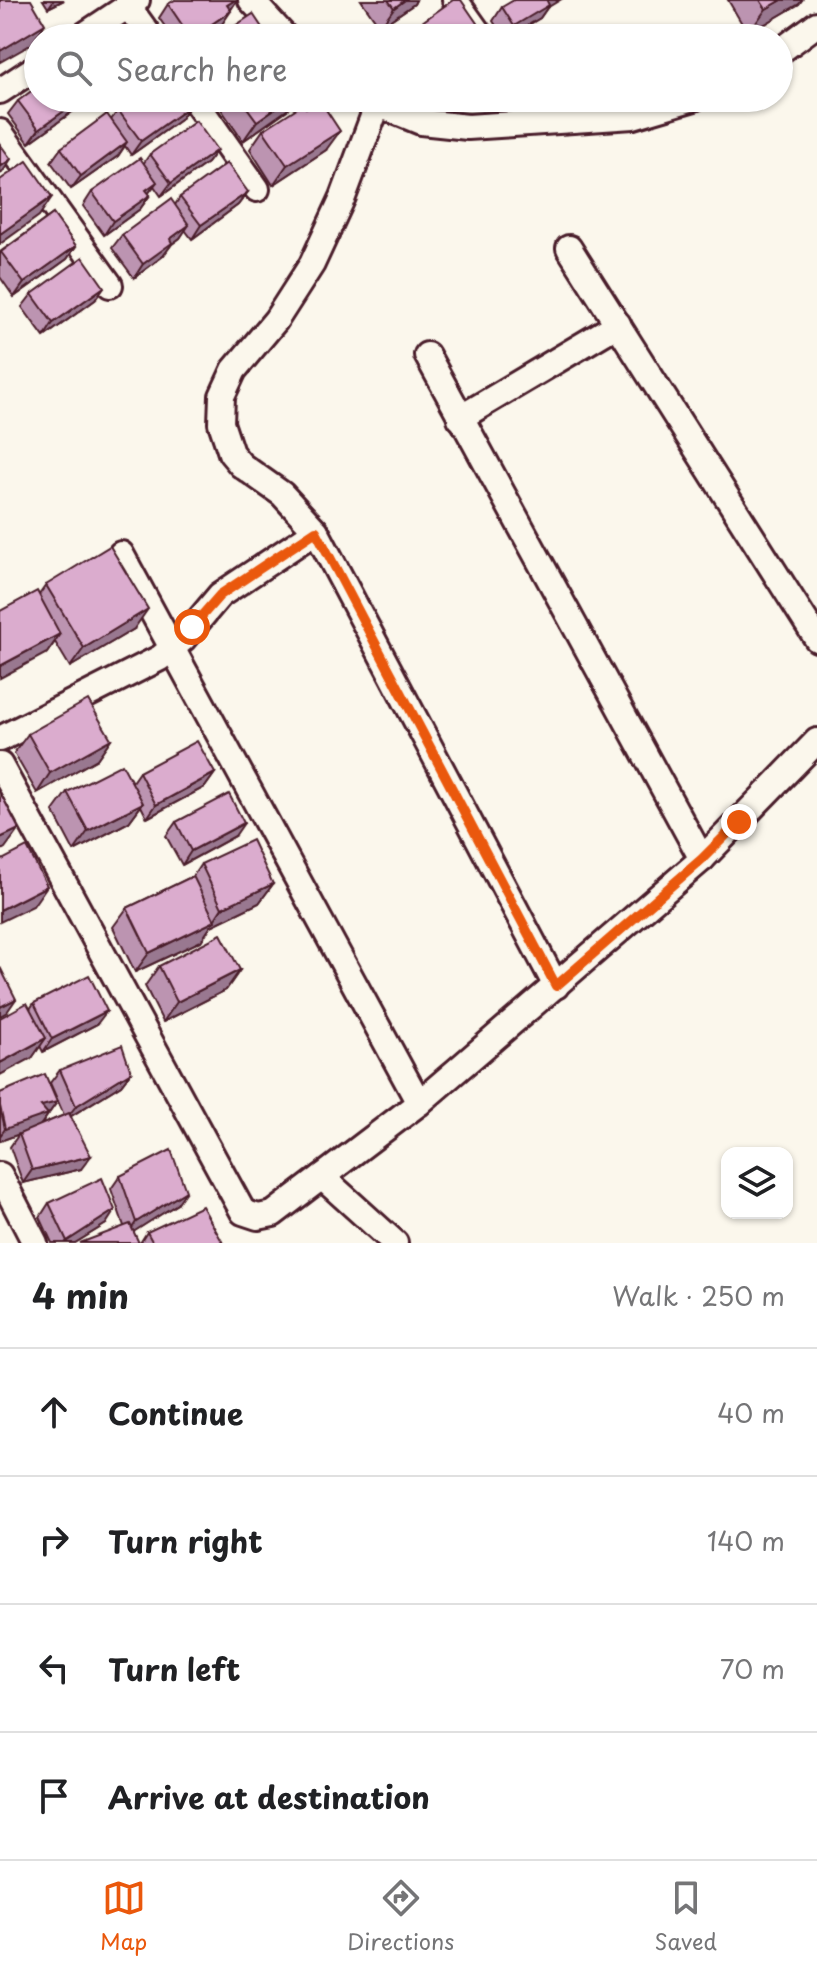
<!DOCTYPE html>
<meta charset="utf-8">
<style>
body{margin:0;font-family:"Playpen Sans",sans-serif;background:#f6f6f6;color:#202124}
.controls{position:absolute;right:24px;bottom:24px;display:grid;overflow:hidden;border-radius:16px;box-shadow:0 2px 6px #0004}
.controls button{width:72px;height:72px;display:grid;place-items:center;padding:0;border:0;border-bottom:2px solid #e0e0e0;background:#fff;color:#202124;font:40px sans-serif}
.stop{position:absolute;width:24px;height:24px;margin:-18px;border:6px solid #ea580c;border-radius:50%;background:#fff}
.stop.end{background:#ea580c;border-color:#fff;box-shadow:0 2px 8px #0008}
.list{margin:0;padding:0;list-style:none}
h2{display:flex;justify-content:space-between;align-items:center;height:104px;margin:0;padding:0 32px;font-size:34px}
h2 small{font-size:26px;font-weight:400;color:#757577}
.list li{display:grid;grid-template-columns:52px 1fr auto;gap:24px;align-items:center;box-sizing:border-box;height:128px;padding:0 32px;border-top:2px solid #e0e0e0}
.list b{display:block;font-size:30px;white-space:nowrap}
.list em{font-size:26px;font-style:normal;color:#757577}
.icon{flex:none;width:44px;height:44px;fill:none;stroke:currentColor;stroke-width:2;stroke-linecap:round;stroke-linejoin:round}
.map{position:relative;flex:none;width:817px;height:1243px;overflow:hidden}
.search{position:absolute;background:#fff;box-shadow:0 2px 6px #0004;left:24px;right:24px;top:24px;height:88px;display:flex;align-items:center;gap:20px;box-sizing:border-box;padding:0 28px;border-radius:44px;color:#757577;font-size:30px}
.sheet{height:616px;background:#fff}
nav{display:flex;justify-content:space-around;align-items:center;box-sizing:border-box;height:112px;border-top:2px solid #e0e0e0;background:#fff;font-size:22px;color:#757577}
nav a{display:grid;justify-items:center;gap:4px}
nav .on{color:#ea580c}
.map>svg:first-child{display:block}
</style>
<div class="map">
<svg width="817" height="1243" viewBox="0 0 817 1243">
<rect width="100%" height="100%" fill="#fbf7ec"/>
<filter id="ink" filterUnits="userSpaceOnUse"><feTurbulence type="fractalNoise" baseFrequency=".0125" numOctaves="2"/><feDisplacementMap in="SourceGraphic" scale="16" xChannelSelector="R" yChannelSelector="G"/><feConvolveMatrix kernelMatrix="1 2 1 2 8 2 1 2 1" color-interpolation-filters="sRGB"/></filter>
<g filter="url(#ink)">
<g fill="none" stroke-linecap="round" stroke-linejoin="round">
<g stroke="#4a1f2b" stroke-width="30">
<g id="minor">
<polyline points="251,0 286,38"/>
<polyline points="455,0 482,38"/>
<polyline points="128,6 151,38"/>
<polyline points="80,38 137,0"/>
<polyline points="779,52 817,24"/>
<polyline points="0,91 38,66"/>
<polyline points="193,98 257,189"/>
<polyline points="365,99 421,122 468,127 633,116 694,98"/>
<polyline points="377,106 343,197 312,264 276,320 234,370 222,396 221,423 231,453 241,465 282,494 316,531 556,986"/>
<polyline points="0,132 110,285"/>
<polyline points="569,248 817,639"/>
<polyline points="427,355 702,859"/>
<polyline points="460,418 618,324"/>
<polyline points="121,554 419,1103"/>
<polyline points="0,739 160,658 183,639 220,595 316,531"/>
<polyline points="0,765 243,1212 258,1217 273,1214 419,1103 702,859 817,741"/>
<polyline points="0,1175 35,1243"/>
<polyline points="322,1177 395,1243"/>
</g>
</g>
<use href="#minor" stroke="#fbf7ec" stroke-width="24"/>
</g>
<g fill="#bc94b1" stroke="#4a1f2b" stroke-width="2">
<polygon points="43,0 64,0 48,8"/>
<polygon points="237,0 222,24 201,38 173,38 159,18 168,4"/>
<polygon points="361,0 416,0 414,4 380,27"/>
<polygon points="728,0 802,0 799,4 748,34"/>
<polygon points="502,7 547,8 540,18 507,38 504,38 493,21"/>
<polygon points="88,98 109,98 95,108"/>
<polygon points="225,98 299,98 294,105 243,141 219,106"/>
<polygon points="18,101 83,104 29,143 8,114"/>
<polygon points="189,107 180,120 131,155 125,146 118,156 71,189 51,162 61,148 111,120 118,110"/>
<polygon points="263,130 326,150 273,185 250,149"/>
<polygon points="217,150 207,163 161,196 154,186 148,194 150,195 140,209 104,235 83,206 92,192 143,164 150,154"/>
<polygon points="248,192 238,205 192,239 185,230 180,238 172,244 163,256 134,278 112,248 122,235 175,205 180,197"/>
<polygon points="53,214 76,246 67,259 14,297 0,277 0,252"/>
<polygon points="32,294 95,300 44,337 22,307"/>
<polygon points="46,585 134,629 70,667 55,642 47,653 39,595"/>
<polygon points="28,734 111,739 97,759 37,793 14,753"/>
<polygon points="139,772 215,773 205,787 147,818 141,806 129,822 74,851 53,811 67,792 132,782"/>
<polygon points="176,822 235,836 182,865 166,836"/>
<polygon points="201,864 273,884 259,903 211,926 201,941 135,972 113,927 127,908 193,876"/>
<polygon points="159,966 240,970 226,990 163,1022 145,986"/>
<polygon points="34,1003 97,1024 43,1052 40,1046 32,1058 30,1009"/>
<polygon points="60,1070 131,1072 121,1085 70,1117 81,1169 23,1183 10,1147 19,1134 0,1141 0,1093 57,1102 41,1125 64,1115 50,1083"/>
<polygon points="120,1176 177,1204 134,1231 124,1226 111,1189"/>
<polygon points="49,1203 106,1224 75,1243 52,1243 40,1217"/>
<polygon points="147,1232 223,1243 140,1243"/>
</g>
<g fill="#997890" stroke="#4a1f2b" stroke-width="2">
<polygon points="54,0 64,0 48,8"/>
<polygon points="235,0 237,0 230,10 227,5"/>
<polygon points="405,0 416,0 414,4 380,27 394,8"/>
<polygon points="548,0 560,0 547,8 540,18 506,38 514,26"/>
<polygon points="782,0 802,0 799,4 748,34 766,9"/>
<polygon points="231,11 222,24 201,38 191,38"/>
<polygon points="45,24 32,44 0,62 0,51"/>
<polygon points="481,29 475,38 468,38"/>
<polygon points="82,98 87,98 83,104 29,143 39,129"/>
<polygon points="102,98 109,98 95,108"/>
<polygon points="290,98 299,98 294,105 243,141 257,121"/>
<polygon points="189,107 180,120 131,155 141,141"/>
<polygon points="340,131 326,150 273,185 287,165"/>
<polygon points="127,142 118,156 71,189 81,176"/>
<polygon points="217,150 207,163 161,196 171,183"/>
<polygon points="11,159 2,173 0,174 0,167"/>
<polygon points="157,182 147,195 146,190"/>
<polygon points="248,192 238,205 192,239 201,225"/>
<polygon points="150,195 140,209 104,235 113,221"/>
<polygon points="52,197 39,216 0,244 0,234"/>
<polygon points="189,225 180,238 172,244 163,256 134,278 143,264 170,239"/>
<polygon points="76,246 67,259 14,297 24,283"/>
<polygon points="104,287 95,300 44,337 53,323"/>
<polygon points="148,609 134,629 70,667 84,648"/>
<polygon points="60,634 47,653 0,678 0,666"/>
<polygon points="111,739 97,759 37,793 50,773"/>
<polygon points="215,773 205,787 147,818 156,805"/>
<polygon points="143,803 129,822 74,851 88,831"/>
<polygon points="244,823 235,836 182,865 191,851"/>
<polygon points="19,829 5,848 0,851 0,838"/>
<polygon points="273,884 259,903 211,926 201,941 135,972 149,953 213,922 222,908"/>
<polygon points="47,886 33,906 0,922 0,910"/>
<polygon points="240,970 226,990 163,1022 177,1002"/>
<polygon points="16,999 7,1012 0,1016 0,1007"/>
<polygon points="107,1011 97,1024 43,1052 52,1039"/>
<polygon points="46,1038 32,1058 0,1075 0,1063"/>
<polygon points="131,1072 121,1085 66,1119 76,1106"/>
<polygon points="57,1102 39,1127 0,1141 0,1136 5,1129 41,1106"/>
<polygon points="91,1156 81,1169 23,1183 32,1170"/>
<polygon points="186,1191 177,1204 127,1236 136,1222"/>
<polygon points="115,1210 106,1224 75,1243 65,1243 67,1241"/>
</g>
<g fill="#dbacce" stroke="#4a1f2b" stroke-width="2">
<polygon points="0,0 31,0 45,24 0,51"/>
<polygon points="175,0 235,0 227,5 231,11 191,38 168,4"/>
<polygon points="388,0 405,0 394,8"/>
<polygon points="453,0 461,0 481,29 468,38 412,38 408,32"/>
<polygon points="514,0 548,0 547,1 549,5 514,26 502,7"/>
<polygon points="760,0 782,0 766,9"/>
<polygon points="253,14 269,38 217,38"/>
<polygon points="133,28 141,38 119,38"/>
<polygon points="38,86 38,98 82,98 39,129 18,101"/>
<polygon points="134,98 183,98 189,107 141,141 118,110"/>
<polygon points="240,98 290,98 257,121"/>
<polygon points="319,99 340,131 287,165 263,130 303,104 306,108"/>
<polygon points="107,114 127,142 81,176 61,148"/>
<polygon points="196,121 217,150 171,183 150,154"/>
<polygon points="0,144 11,159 0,167"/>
<polygon points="140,158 157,182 146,190 150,195 113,221 92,192"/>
<polygon points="27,161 52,197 0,234 0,180"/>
<polygon points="227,163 248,192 201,225 180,197"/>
<polygon points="171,199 189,225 170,239 172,243 143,264 122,235"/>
<polygon points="53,214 76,246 24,283 1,252"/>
<polygon points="83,257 104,287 53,323 32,294"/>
<polygon points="110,546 148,609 84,648 46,585"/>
<polygon points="37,591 60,634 0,666 0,611"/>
<polygon points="88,700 111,739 50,773 28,734"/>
<polygon points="197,741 215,773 156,805 139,772"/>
<polygon points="122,764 143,803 88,831 67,792"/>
<polygon points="0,792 19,829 0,838"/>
<polygon points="229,794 244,823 191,851 176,822"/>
<polygon points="252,840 273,884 222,908 201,864"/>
<polygon points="27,847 47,886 0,910 0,861"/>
<polygon points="193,876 215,921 149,953 127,908"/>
<polygon points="221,934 240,970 177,1002 159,966"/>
<polygon points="0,967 16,999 0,1007"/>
<polygon points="89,975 107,1011 52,1039 34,1003"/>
<polygon points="27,1003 46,1038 0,1063 0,1018"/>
<polygon points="122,1045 131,1072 76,1106 60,1070"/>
<polygon points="45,1074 57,1102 41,1106 48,1114 5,1129 0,1106 0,1093"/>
<polygon points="69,1113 91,1156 32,1170 19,1134"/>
<polygon points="171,1150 186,1191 136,1222 120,1176"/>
<polygon points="102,1178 115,1210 67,1241 49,1203"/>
<polygon points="202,1206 223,1243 153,1243 147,1232"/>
<polygon points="130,1224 139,1243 80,1243"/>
</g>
</g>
<g fill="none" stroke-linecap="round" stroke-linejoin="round" filter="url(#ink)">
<polyline stroke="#ea580c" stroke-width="10" points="192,627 220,595 316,531 556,986 702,859 739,822"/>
</g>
</svg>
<div class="controls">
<button><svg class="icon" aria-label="layers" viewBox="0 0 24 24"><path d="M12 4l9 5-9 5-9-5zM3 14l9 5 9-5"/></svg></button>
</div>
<div class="stop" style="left:192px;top:627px"></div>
<div class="stop end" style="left:739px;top:822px"></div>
<div class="search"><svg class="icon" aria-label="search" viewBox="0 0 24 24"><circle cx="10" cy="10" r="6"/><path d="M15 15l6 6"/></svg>Search here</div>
</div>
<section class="sheet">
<h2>4 min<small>Walk · 250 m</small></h2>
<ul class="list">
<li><svg class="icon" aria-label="ahead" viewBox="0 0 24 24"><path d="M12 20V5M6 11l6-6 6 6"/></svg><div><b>Continue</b></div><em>40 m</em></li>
<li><svg class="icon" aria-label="right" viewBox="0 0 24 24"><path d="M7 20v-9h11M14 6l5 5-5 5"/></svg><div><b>Turn right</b></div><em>140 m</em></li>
<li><svg class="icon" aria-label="left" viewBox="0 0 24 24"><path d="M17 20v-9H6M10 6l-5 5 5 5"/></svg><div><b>Turn left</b></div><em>70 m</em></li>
<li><svg class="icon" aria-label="arrive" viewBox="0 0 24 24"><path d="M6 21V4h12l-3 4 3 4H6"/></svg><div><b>Arrive at destination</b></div></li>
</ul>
</section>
<nav>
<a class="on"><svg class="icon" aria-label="map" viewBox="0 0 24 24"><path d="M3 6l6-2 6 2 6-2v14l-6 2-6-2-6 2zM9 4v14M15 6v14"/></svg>Map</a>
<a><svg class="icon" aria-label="directions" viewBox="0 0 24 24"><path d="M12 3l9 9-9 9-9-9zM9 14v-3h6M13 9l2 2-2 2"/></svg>Directions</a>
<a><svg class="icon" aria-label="saved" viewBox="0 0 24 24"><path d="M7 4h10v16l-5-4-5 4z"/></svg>Saved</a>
</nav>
